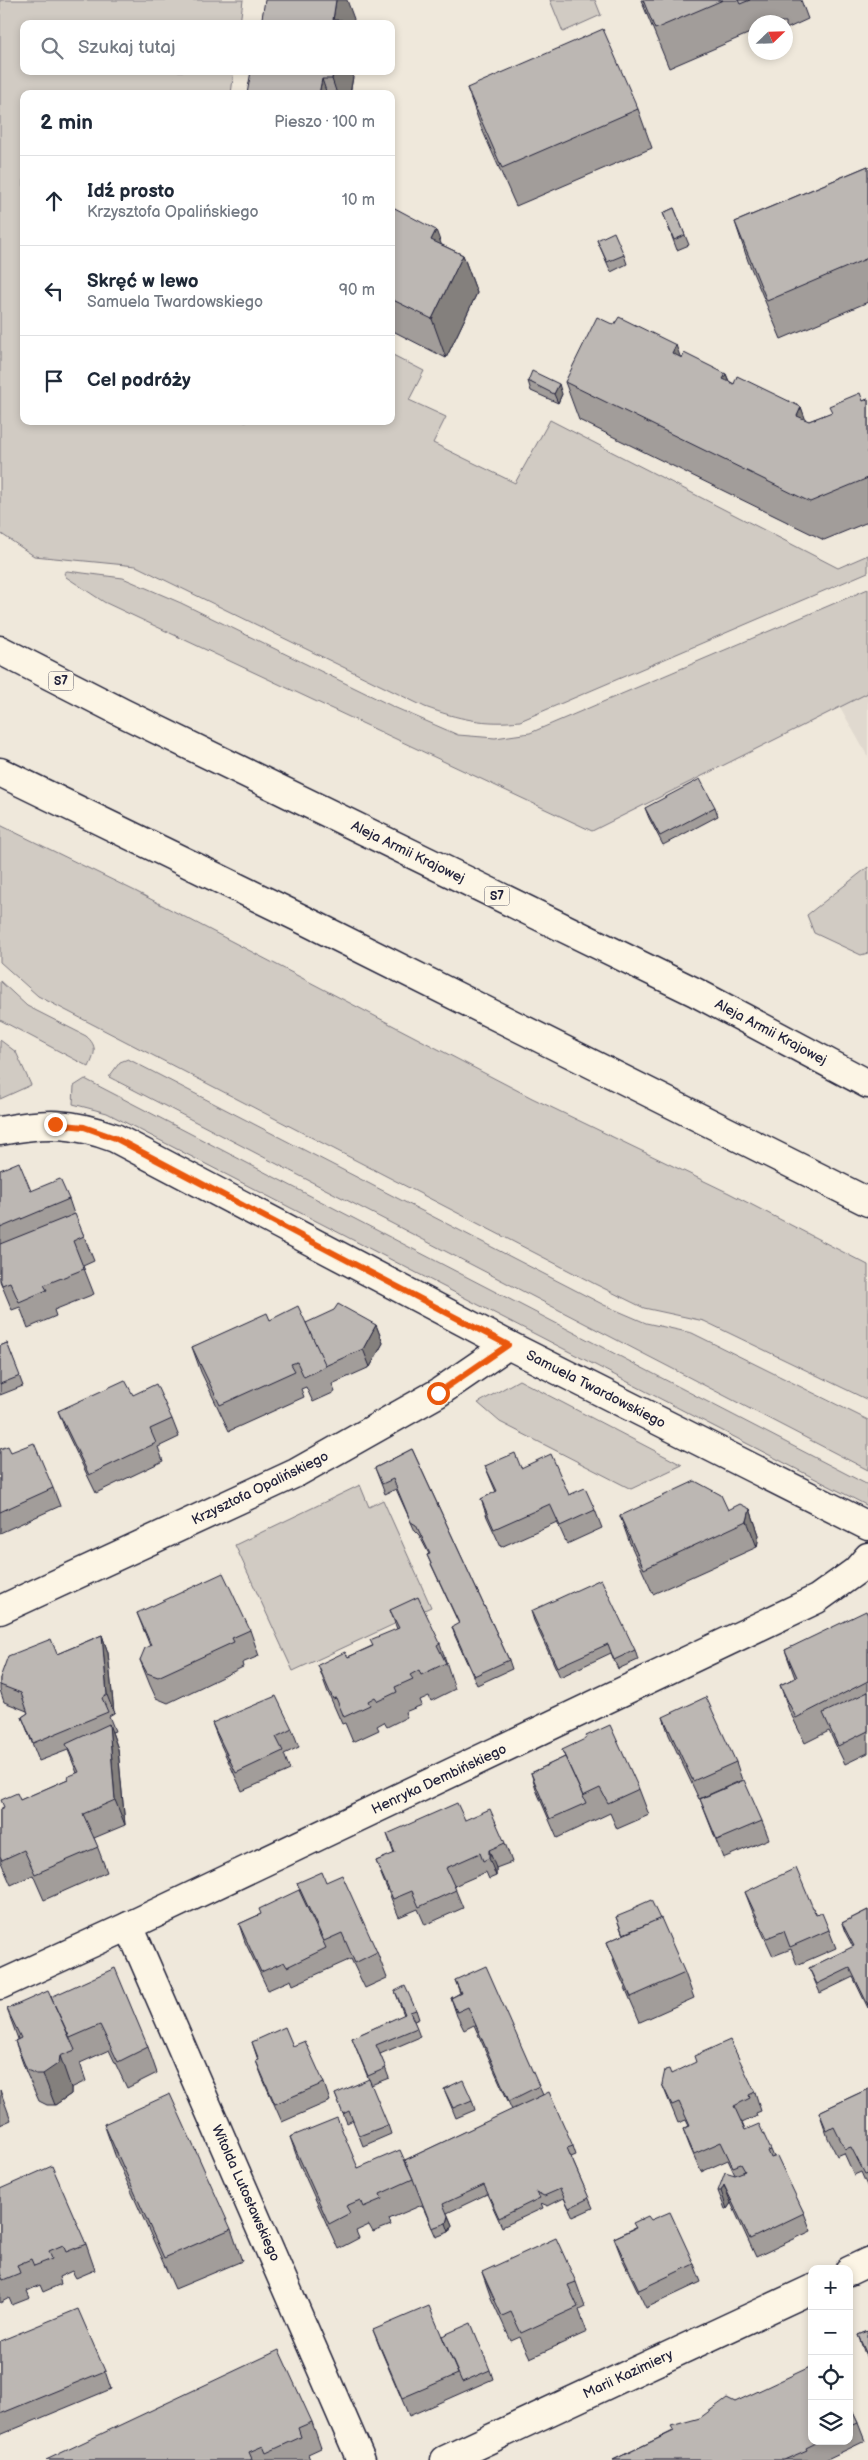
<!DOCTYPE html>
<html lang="pl">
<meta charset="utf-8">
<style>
body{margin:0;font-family:"Balsamiq Sans",sans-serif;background:#f6f6f7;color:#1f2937}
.controls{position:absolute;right:15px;bottom:15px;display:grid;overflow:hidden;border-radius:10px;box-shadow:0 2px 8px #0003}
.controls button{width:45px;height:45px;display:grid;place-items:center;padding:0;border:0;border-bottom:1px solid #e0e1e3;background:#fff;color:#1f2937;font:25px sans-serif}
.compass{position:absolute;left:748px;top:15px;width:45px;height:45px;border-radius:50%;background:#fff;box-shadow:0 2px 8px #0003;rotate:67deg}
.stop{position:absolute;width:15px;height:15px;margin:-11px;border:4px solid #ea580c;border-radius:50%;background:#fff}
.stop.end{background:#ea580c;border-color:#fff;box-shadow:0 1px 5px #0008}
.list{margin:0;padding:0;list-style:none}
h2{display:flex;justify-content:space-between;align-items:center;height:65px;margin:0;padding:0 20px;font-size:21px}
h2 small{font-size:16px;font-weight:400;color:#747a83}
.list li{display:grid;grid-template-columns:32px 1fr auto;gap:15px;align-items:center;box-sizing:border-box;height:90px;padding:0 20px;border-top:1px solid #e0e1e3}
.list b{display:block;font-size:19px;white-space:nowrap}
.list p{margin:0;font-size:16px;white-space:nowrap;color:#747a83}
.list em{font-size:16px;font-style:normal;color:#747a83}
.icon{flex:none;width:28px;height:28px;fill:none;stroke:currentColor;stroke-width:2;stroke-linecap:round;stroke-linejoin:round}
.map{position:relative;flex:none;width:868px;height:2460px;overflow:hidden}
.search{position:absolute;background:#fff;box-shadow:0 2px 8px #0003;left:20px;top:20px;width:375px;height:55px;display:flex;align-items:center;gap:12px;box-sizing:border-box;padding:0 18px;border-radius:10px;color:#747a83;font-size:19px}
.panel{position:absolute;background:#fff;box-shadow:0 2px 8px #0003;left:20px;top:90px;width:375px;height:335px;border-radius:10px}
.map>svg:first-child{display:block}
</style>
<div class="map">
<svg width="868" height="2460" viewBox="0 0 868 2460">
<rect width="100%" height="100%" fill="#efe8db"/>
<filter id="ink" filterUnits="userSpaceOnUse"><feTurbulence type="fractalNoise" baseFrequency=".02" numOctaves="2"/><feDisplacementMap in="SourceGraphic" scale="10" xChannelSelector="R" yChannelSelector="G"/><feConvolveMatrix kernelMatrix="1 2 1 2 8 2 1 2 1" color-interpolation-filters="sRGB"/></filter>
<g filter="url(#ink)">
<polygon fill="#e0d9cf" points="868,692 868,757 840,707"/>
<g fill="#d1cbc3" stroke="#7a767f">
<path d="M0,0H243L240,24H24V71H234L231,94H24V421H391V354L424,371L409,400L446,417L433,443L515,483L550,420L838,568L868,555V572L520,721C485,725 458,719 425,707L136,566L34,556L0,533Z"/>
<polygon points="550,0 595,0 601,15 563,32"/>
<polygon points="67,571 123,578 181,603 396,708 458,735 495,738 530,733 868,589 868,693 592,831 104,602 66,577 64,573"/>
<polygon points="0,825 137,892 532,1098 729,1193 868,1265 868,1400 704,1321 644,1308 595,1284 38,996 0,962"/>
<polygon points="868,867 868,953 861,955 814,933 807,915"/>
<path d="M0,981L27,1006L86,1036C98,1046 95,1054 89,1067L0,1020Z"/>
<polygon points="0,1040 16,1052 31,1085 0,1099"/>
<polygon points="128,1059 604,1305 646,1323 692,1333 868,1420 868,1470 109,1077 120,1062"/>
<polygon points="85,1079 868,1485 868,1506 107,1113 73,1104 74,1086"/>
<polygon points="519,1380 682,1465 631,1489 500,1422 478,1403"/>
<polygon points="360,1485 369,1507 383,1500 431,1607 293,1671 235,1545"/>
</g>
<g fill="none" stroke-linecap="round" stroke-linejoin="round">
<g stroke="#22223b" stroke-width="31">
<g id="minor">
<path d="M0,1131C46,1122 71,1122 115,1138L508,1345L868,1526"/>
<polyline points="0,1610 296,1473 438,1393 508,1345"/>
<polyline points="129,1926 361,2460"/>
<polyline points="0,1985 129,1926 817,1599 856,1571 868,1557"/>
<polyline points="849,2271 868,2262"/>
<polyline points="445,2460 812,2289"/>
</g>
</g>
<g stroke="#22223b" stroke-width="31">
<g id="highway">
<polyline points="0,650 123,713 695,992 868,1084"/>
<polyline points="0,772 304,920 868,1202"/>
</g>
</g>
<use href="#minor" stroke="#fcf5e5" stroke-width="28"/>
<use href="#highway" stroke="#fcf5e5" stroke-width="28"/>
</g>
<g fill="#a29d9a" stroke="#22223b">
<polygon points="641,0 801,0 808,19 786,29 786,22 756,22 756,42 754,42 750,33 669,68"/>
<polygon points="354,71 350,94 247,94"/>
<polygon points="467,88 638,109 652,148 516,206 481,127"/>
<polygon points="868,166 868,302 781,339 748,261 735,222"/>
<polygon points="391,206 442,245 463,255 477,293 446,358 391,330"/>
<polygon points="674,208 689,245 677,250 663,213"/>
<polygon points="597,240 624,255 627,264 611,272"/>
<polygon points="614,325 680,357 726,374 729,381 734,384 801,407 805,420 809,421 868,399 868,522 824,540 579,420 565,382"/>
<polygon points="528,381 562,394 558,403 531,391"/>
<polygon points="715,807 718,816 663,845 649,818 645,808"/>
<polygon points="0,1170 31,1191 69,1199 74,1214 84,1236 94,1261 83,1266 94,1294 54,1310 56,1316 28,1328 20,1307 12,1310 0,1281"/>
<polygon points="270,1320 306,1323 376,1325 383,1343 370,1367 332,1384 335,1392 313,1402 306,1387 301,1389 304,1397 229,1431 201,1372 192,1347"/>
<polygon points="7,1343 23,1386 0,1395 0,1346"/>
<polygon points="133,1395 172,1419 179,1437 158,1447 163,1461 96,1493 65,1429 58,1411"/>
<polygon points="0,1449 11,1452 53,1488 60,1506 0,1533"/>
<polygon points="412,1449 509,1660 512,1669 477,1685 455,1636 452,1627 459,1624 431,1564 427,1555 429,1554 419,1535 415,1531 396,1489 385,1494 375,1468"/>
<polygon points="485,1466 521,1468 595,1510 602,1528 567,1544 557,1522 501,1547 487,1517 481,1499 496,1492"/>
<polygon points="750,1509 759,1535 757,1547 653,1594 629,1541 620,1516 728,1510"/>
<polygon points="390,1610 440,1643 455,1689 431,1701 429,1696 420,1700 422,1705 405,1712 407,1717 387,1727 384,1722 377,1726 379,1730 353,1742 345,1723 342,1724 327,1690 318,1665 348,1657 372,1646 397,1629"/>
<polygon points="531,1611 635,1650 638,1660 618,1669 611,1653 560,1677 534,1621"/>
<polygon points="137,1613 250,1630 259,1656 242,1663 243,1667 168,1703 156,1698 150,1685 140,1660 150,1646"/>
<polygon points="868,1616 868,1753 845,1764 829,1731 805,1743 789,1710 780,1685 795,1678 785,1650"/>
<polygon points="102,1635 108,1653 114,1713 109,1716 115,1731 112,1732 118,1749 125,1825 94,1838 107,1872 44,1900 33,1875 11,1885 0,1860 0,1809 68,1779 77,1773 68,1750 39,1761 22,1717 28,1713 27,1711 4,1702 0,1690 0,1678"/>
<polygon points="663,1717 736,1762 742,1780 699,1799 669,1735"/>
<polygon points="212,1723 292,1729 299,1747 284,1754 290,1770 242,1791 219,1741"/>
<polygon points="562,1750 639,1789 649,1815 617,1829 610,1813 557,1838 537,1792 531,1773 565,1757"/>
<polygon points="700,1799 762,1821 769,1839 723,1858"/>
<polygon points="465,1820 505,1843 512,1862 496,1868 496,1876 489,1879 486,1872 454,1886 463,1908 425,1925 418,1909 399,1917 383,1879 376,1861 394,1854 387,1834"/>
<polygon points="326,1882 377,1952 387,1978 365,1988 351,1959 293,1985 291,1980 268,1990 245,1942 239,1924 261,1914 300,1890 297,1883"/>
<polygon points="745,1892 816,1915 829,1930 836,1948 797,1965 791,1949 773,1956 752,1910"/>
<polygon points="868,1910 868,2008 853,1977 820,1993 809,1968 853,1947 845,1932 842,1923"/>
<polygon points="616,1917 685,1973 694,1998 640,2022 616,1967 607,1942 623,1935"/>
<polygon points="455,1980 539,2086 543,2095 573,2146 576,2155 571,2157 593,2208 573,2217 564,2198 548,2206 541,2203 543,2208 502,2227 487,2194 447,2213 452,2225 449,2232 436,2237 422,2205 389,2219 391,2225 373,2232 369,2225 356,2231 359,2238 338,2249 299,2163 290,2137 358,2168 405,2160 512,2110 474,2025 464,2030 457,2016 451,1998 460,1993"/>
<polygon points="395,1991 416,2010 419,2019 414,2021 420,2037 380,2054 389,2078 371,2085 352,2038 404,2015"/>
<polygon points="51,1997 148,2047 157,2073 127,2088 109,2050 80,2063 86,2081 71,2088 71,2094 55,2105 47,2105 39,2101 26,2072 15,2041 18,2039 7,2009"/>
<polygon points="252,2042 293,2046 324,2083 330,2101 282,2122 263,2079 256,2061 258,2060"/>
<polygon points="671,2074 755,2092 761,2111 756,2113 757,2116 742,2123 745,2130 771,2150 774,2157 804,2213 811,2231 756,2257 731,2203 727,2209 725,2209 718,2191 735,2175 728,2160 701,2172 690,2147 683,2129 689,2126 686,2120 678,2123 662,2084"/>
<polygon points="444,2089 472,2100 475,2110 456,2118"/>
<polygon points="868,2089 868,2188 861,2172 854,2175 844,2153 837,2156 828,2138 819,2112"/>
<polygon points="0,2090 11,2120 0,2125"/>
<polygon points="335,2094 388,2125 391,2134 363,2146 353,2120 347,2123"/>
<polygon points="104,2124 231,2229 242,2261 175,2289 115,2155"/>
<polygon points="0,2189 86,2244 95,2270 76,2278 72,2271 59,2277 61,2284 43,2292 40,2285 27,2291 30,2298 12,2305 9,2298 0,2303"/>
<polygon points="651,2220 694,2264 701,2282 646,2308 621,2256 614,2238"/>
<polygon points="482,2272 576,2282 585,2307 579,2310 587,2332 530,2358 520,2337 511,2341 491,2298"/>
<polygon points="373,2330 442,2336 490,2370 493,2379 409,2416 380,2348"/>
<polygon points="868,2331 868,2362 858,2335"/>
<polygon points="0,2341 105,2371 111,2389 0,2435"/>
<polygon points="735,2402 812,2441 849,2441 849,2404 858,2423 865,2441 825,2460 613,2460 700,2418"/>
<polygon points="312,2422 321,2448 308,2454 310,2460 46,2460"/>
</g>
<g fill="#84807d" stroke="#22223b">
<polygon points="336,0 347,0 354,19 353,24 334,24 333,20"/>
<polygon points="333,71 354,71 350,94 337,94 332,79"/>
<polygon points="322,79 327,94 319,94"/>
<polygon points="436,230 450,268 431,240"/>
<polygon points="463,255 477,293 446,358 432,319"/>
<polygon points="676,345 690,384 672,353"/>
<polygon points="726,374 740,412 723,379"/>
<polygon points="559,384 562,394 558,403 554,394"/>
<polygon points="801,407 815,445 797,416"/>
<polygon points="376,1325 383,1343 370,1367 363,1349"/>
<polygon points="750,1509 759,1535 757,1547 747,1521"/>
<polygon points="102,1635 108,1653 114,1713 107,1695"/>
<polygon points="109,1724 118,1749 125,1825 115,1800"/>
<polygon points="489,1850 496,1868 496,1876 489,1858"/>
<polygon points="60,2056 71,2088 71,2094 55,2105 43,2074"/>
<polygon points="724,2185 731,2203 727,2209 721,2191"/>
<polygon points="448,2216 452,2225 449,2232 446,2223"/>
</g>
<g fill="#bcb7b3" stroke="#22223b">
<polygon points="265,0 336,0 333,20 342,20 341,24 261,24"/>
<polygon points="643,0 723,0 655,29"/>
<polygon points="738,0 750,0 740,4"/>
<polygon points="603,29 638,109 502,168 467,88"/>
<polygon points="251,71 333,71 332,79 322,79 319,94 247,94"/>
<polygon points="868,166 868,258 767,301 735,222"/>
<polygon points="391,206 436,230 431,240 463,255 432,319 391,299"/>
<polygon points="674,208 685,235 674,240 663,213"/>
<polygon points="614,232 624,255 607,262 597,240"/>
<polygon points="597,317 614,325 619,317 676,345 672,353 682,358 684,353 726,374 723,379 734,384 737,376 801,407 797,416 809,421 832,412 829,406 860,393 863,401 868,399 868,478 810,502 565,382"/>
<polygon points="532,371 559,384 554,394 528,381"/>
<polygon points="700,779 715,807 660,836 645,808"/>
<polygon points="19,1162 31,1191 60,1179 69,1199 0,1228 0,1170"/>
<polygon points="75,1214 84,1236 73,1241 84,1269 44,1285 47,1290 19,1302 10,1282 2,1285 0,1279 0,1244"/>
<polygon points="338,1304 376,1325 363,1349 325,1366 306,1323 334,1310"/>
<polygon points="298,1306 326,1366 304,1377 297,1362 291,1364 295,1371 220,1405 192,1347 267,1313 270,1320"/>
<polygon points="7,1343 20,1376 0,1384 0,1346"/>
<polygon points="125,1380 133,1395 156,1384 172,1419 150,1429 156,1443 89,1475 58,1411"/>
<polygon points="34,1443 53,1488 0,1512 0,1449 8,1446 11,1452"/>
<polygon points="412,1449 509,1660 474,1676 452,1627 459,1623 427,1555 430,1554 416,1525 411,1522 393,1479 382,1484 375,1468"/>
<polygon points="515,1453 521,1468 551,1454 569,1495 585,1488 595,1510 560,1526 550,1504 494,1529 481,1499 497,1491 485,1466"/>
<polygon points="695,1481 721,1495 728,1510 740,1504 750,1509 747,1521 644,1569 620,1516"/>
<polygon points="223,1573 250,1630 232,1638 234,1642 158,1677 147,1673 140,1660 145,1648 151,1645 137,1613"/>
<polygon points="601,1579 635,1650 614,1660 608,1644 557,1667 531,1611"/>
<polygon points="418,1597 440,1643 437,1645 446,1663 421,1675 419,1670 410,1675 413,1679 395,1687 397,1692 378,1701 375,1697 368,1701 370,1705 344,1717 336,1698 333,1699 318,1665 345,1652 348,1657 373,1646 370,1640 399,1628 390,1610"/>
<polygon points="866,1611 868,1616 868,1681 796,1718 780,1685 797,1677 785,1650"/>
<polygon points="102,1635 107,1695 102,1698 108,1712 33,1743 22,1717 28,1713 21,1693 0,1685 0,1678 8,1656 51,1639 57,1654"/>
<polygon points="868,1692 868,1731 838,1746 823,1713"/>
<polygon points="276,1696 292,1729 276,1737 283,1751 236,1773 212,1723"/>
<polygon points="706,1697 736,1762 693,1781 663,1717"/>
<polygon points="109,1724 115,1800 83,1814 98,1847 35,1874 24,1850 2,1860 0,1856 0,1809 4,1807 1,1800 17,1793 20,1800 68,1779 67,1777 79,1772 66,1744"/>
<polygon points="610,1725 639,1789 608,1803 600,1788 583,1796 562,1750 587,1738 586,1736"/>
<polygon points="565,1757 586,1803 550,1819 531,1773"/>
<polygon points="744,1780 762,1821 717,1840 700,1799"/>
<polygon points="457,1803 465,1820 490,1809 505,1843 489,1850 489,1858 483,1861 480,1853 446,1868 456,1890 419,1907 412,1891 393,1899 376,1861 395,1853 387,1834"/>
<polygon points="796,1868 816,1915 822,1913 829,1930 790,1947 784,1931 767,1938 745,1892"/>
<polygon points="322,1872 326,1882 342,1875 377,1952 355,1963 342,1933 324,1941 297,1883"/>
<polygon points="299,1890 326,1948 287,1967 284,1962 261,1972 239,1924 261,1914 259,1909"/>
<polygon points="651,1900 660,1919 623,1934 616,1917 633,1910 633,1908"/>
<polygon points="868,1910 868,2005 850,1968 817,1984 809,1968 854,1946 842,1923"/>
<polygon points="661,1918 685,1973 631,1997 607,1942"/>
<polygon points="486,1966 539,2086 509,2101 468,2007 457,2012 451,1998 461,1993 455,1980"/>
<polygon points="115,1968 148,2047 118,2062 100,2025 70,2038 51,1997"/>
<polygon points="405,1986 416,2010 410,2012 417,2028 376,2045 386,2068 368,2076 352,2038 405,2014 395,1991"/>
<polygon points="48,1991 75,2050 60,2056 59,2063 43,2074 36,2074 27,2070 15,2041 21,2038 7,2009"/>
<polygon points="285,2027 293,2046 305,2041 324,2083 275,2104 256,2061 259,2060 252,2042"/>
<polygon points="730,2040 755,2092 749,2095 750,2098 734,2106 745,2130 759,2124 771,2150 768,2151 771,2158 777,2156 804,2213 750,2239 724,2185 721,2191 718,2191 725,2172 735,2175 745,2171 741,2164 733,2167 721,2142 694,2154 683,2129 690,2126 679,2102 672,2105 662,2084 665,2070 669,2069 671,2074 696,2062 694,2056"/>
<polygon points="369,2079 388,2125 359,2136 349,2111 343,2114 335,2094"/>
<polygon points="463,2080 472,2100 453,2108 444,2089"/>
<polygon points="868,2089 868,2173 865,2174 851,2147 845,2149 834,2127 827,2131 819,2112"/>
<polygon points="549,2092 573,2146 567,2148 589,2198 569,2208 560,2189 544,2196 536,2192 540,2198 499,2218 484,2185 443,2204 448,2216 446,2223 432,2228 423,2205 413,2179 405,2160"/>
<polygon points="170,2094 231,2229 164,2258 104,2124"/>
<polygon points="337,2118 358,2168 400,2150 413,2179 380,2194 382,2199 363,2207 360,2200 346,2206 350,2213 329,2224 290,2137"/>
<polygon points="52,2166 86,2244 66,2252 63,2245 49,2251 52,2259 34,2266 31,2259 17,2265 20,2273 3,2280 0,2273 0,2189"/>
<polygon points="670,2212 694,2264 639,2290 614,2238 636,2228 633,2223 648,2216 651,2220"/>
<polygon points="556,2238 576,2282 568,2285 578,2307 521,2333 511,2312 502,2316 482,2272"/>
<polygon points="429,2306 458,2374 402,2398 373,2330"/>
<polygon points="78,2309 105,2371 0,2414 0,2341"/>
<polygon points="471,2323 490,2370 462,2382 442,2336"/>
<polygon points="868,2331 868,2357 858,2335"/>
<polygon points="279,2350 312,2422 298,2428 301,2437 266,2453 263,2446 249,2452 252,2459 250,2460 46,2460"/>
<polygon points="812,2366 812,2441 820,2441 806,2448 807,2450 784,2460 613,2460 674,2431 671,2426 700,2418 727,2398 735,2402"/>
<polygon points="849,2404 858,2423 849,2427"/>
</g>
</g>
<g fill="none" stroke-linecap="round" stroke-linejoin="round" filter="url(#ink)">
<polyline stroke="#ea580c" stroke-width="6" points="55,1124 84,1127 115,1138 508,1345 438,1393"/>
</g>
<g text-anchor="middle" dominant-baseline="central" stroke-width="5" stroke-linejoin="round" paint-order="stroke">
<g fill="#fcf5e5" stroke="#63616e" stroke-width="1">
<rect x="48.5" y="671.5" width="25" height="19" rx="4"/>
<rect x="484.5" y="886.5" width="25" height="19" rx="4"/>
</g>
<g font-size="12" font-weight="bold" fill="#22223b">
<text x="61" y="681">S7</text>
<text x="497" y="896">S7</text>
</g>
<g font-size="14" fill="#22223b" stroke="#fcf5e5">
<text transform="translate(408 852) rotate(26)">Aleja Armii Krajowej</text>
<text transform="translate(771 1032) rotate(28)">Aleja Armii Krajowej</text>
<text transform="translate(596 1389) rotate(27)">Samuela Twardowskiego</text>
<text transform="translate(260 1488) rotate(-26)">Krzysztofa Opalińskiego</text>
<text transform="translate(439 1779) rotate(-25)">Henryka Dembińskiego</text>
<text transform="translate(246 2193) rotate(66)">Witolda Lutosławskiego</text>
<text transform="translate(628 2374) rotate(-25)">Marii Kazimiery</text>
</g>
</g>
</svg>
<div class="controls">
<button>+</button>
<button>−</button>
<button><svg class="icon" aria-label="locate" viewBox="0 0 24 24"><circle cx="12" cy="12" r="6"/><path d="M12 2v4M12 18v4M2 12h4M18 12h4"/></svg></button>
<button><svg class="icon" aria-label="layers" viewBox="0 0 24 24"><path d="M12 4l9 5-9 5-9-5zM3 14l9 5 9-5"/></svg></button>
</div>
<svg class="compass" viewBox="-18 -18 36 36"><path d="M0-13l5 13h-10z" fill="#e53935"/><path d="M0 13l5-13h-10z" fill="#747a83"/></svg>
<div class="stop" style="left:438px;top:1393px"></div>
<div class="stop end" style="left:55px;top:1124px"></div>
<div class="search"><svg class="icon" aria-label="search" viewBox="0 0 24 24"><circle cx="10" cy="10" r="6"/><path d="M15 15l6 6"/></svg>Szukaj tutaj</div>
<section class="panel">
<h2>2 min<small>Pieszo · 100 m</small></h2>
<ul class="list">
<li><svg class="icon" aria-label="ahead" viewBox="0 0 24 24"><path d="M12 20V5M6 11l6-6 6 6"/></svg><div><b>Idź prosto</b><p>Krzysztofa Opalińskiego</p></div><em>10 m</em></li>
<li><svg class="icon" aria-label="left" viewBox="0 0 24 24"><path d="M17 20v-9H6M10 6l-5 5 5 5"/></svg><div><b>Skręć w lewo</b><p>Samuela Twardowskiego</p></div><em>90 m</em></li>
<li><svg class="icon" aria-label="arrive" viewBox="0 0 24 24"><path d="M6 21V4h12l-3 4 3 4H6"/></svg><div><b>Cel podróży</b></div></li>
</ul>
</section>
</div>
